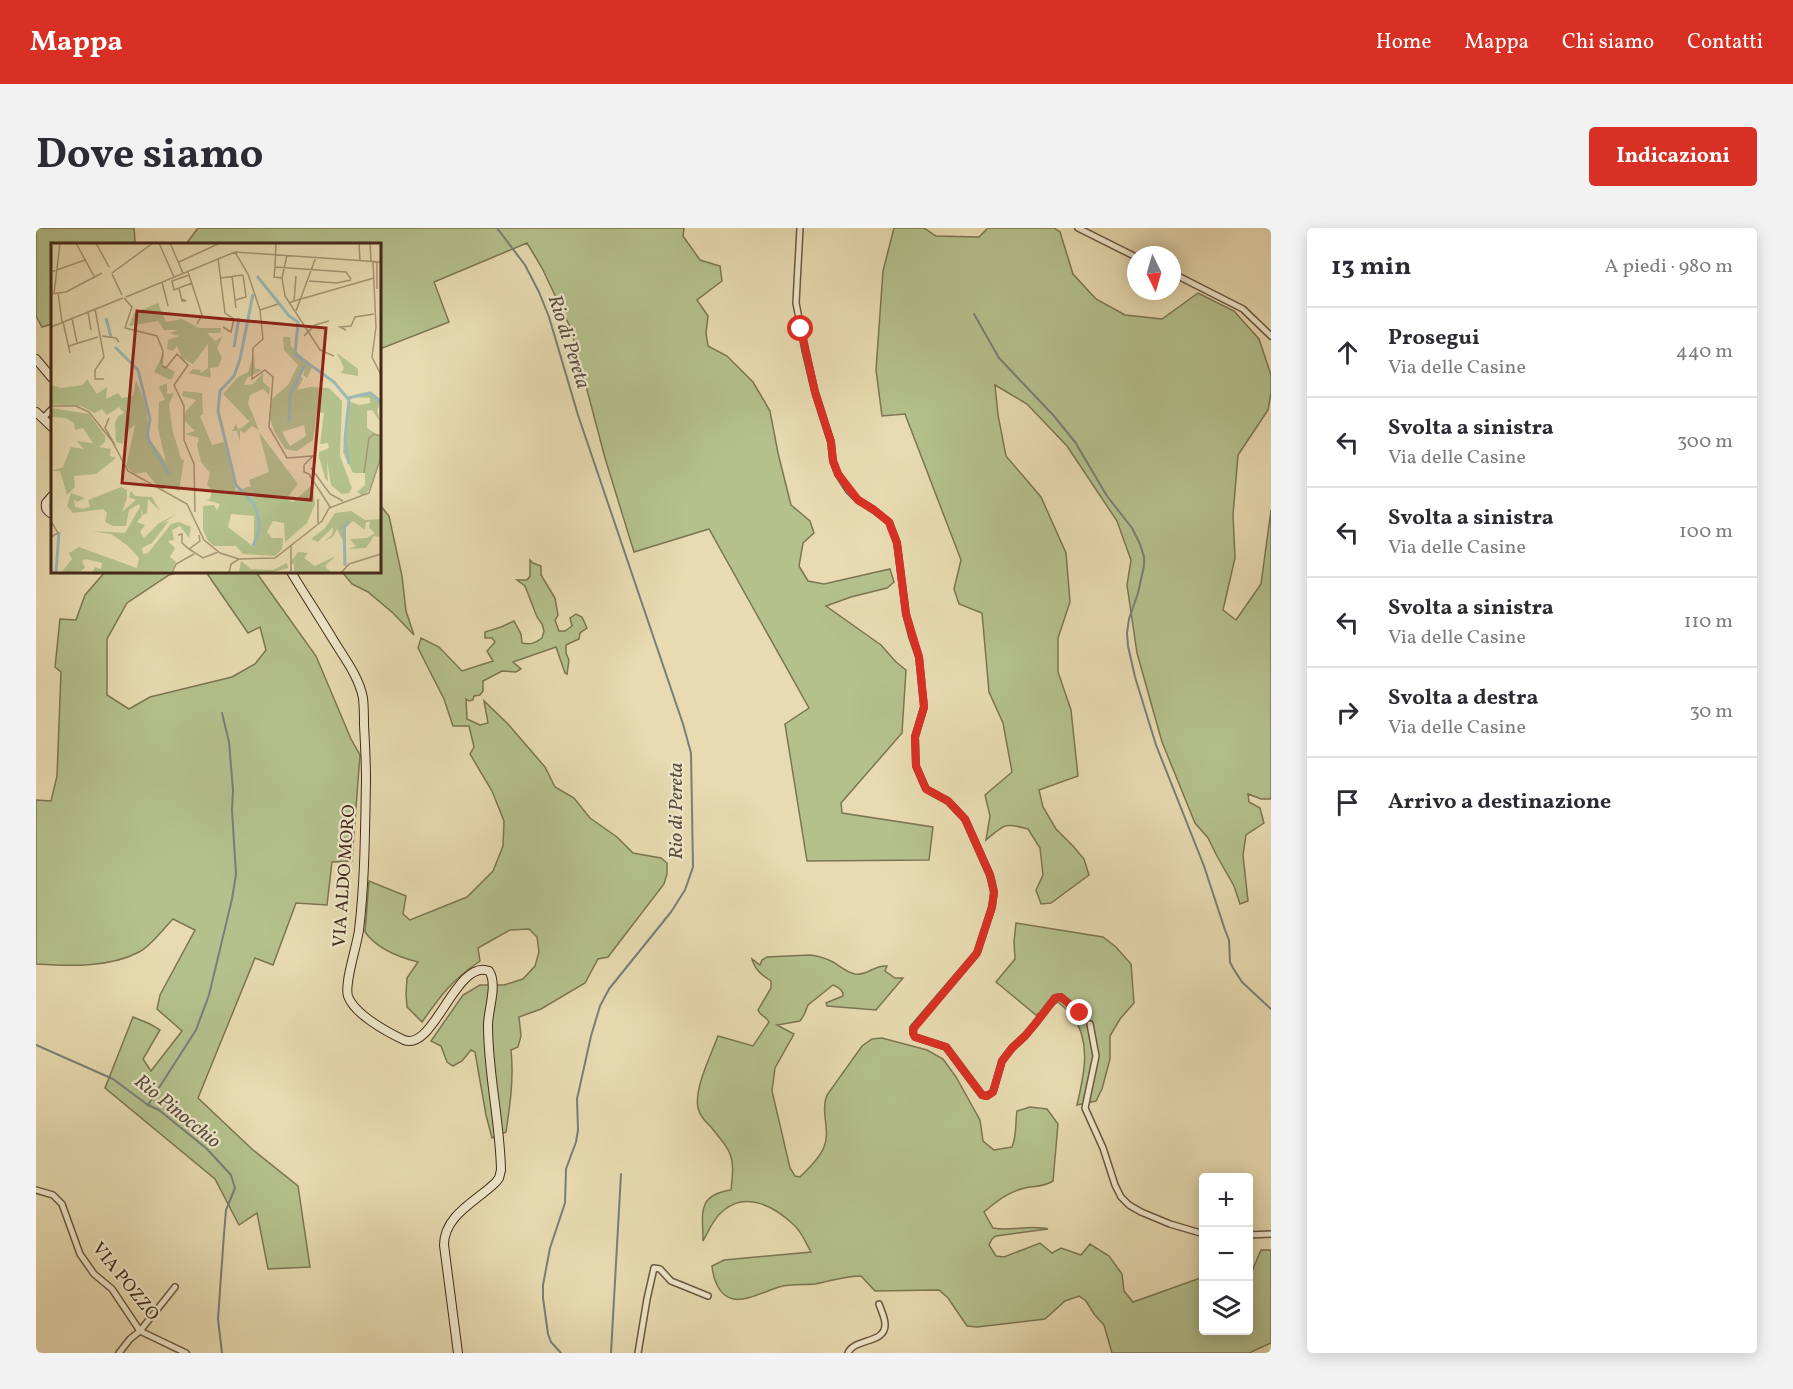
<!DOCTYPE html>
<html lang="it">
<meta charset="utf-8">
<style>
body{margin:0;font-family:Vollkorn,serif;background:#f2f2f3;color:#2b2b33}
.controls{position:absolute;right:18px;bottom:18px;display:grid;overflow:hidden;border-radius:6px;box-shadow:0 3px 15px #0003}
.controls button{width:54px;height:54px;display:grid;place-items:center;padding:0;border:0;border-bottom:2px solid #e1e1e2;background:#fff;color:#2b2b33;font:30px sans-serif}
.compass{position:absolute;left:1091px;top:18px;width:54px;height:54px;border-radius:50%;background:#fff;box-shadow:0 3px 15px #0003;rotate:175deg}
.stop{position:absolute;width:18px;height:18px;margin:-14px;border:4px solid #d93025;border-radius:50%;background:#fff}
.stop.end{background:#d93025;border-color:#fff;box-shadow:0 2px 6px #0008}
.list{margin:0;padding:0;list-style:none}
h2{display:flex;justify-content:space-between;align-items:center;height:78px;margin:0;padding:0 24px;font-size:26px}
h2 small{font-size:20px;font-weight:400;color:#7c7c81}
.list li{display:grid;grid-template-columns:39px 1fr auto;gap:18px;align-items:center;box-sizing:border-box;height:90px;padding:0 24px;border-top:2px solid #e1e1e2}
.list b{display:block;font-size:22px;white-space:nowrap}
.list p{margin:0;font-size:20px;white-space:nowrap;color:#7c7c81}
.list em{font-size:20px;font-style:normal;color:#7c7c81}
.icon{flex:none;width:33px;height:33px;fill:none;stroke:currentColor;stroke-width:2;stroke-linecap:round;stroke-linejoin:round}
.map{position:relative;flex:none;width:1235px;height:1125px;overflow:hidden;border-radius:6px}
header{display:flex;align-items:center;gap:36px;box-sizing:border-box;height:84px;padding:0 30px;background:#d93025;color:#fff}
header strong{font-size:28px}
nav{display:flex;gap:33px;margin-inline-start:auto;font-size:21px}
.intro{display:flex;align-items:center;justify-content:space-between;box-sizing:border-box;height:144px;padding:0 36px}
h1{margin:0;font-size:42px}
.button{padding:15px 27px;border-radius:6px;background:#d93025;color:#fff;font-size:21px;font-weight:700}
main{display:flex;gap:36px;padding:0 36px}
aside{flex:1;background:#fff;border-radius:6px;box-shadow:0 3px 15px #0003}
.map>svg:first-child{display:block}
</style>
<header>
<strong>Mappa</strong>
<nav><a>Home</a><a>Mappa</a><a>Chi siamo</a><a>Contatti</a></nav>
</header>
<div class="intro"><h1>Dove siamo</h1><a class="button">Indicazioni</a></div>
<main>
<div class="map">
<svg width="1235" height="1125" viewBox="0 0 1235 1125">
<rect width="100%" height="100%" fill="#e8dbb1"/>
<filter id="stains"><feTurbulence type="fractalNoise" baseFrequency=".00333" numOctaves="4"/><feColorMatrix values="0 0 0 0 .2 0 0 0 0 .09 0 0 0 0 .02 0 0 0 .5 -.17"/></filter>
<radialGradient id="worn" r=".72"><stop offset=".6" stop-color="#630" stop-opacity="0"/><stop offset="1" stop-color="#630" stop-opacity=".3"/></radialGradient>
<g fill="#b4c18d" stroke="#7c7554" stroke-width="1.5">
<polygon points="0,0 98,0 99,13 97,16 16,16 16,96 6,99 0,88"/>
<polygon points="162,0 648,0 647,8 664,32 684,38 686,53 661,72 672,88 670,105 672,118 691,128 717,154 734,183 742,225 755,277 774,293 778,305 767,315 763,338 772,353 788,356 854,341 858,354 851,360 815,369 790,378 845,417 860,434 870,442 866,505 805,575 806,585 897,599 893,632 771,633 749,496 773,480 673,301 598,324 569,230 535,101 506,40 491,15 398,54 413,94 344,121 344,16 150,16"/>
<path d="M858,0H888L900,8L943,9L952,0H1018L1024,4L1037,46L1060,71L1089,87L1126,91L1162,65L1198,83L1223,111L1235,147V165L1232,182L1202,227L1197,287L1199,330L1187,382L1200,392L1225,356L1235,282V569L1234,571H1225L1212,566L1213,574L1224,580L1228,595L1210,607L1207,627L1212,673L1204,676L1198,658L1182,630L1172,610L1159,595L1126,514L1101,425L1091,357L1095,332L1081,293L1031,218L991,176L959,157L962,187L970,228L1005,269L1030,325L1034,374L1022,410V444L1035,482L1042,548L1003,562L1007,579L1020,601L1037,618L1048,631L1053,647L1015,675L1005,676L1000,662L1007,647L1004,620L992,601C968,594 968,597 950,612L954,588L949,567L976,544L967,495L953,464L946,385L923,376L918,361L925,332L869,186L846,188L840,142L847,43Z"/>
<polygon points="344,277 353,288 366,348 370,383 378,407 357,385 332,364 316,356 306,344 344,344"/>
<path d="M494,332L497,335L505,338V347L519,370L522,387L519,392L523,403H529L536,398L534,390L540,386L546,389L551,400L544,405L543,411L530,417V425L533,432L531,446L529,445L520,419L477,434L485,441L480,444L466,443L447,453V463L444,467L438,468L437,472L433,473L430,471L431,491L444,497L452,495L448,473L472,496L509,539L519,559L538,570L554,590L581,609L597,625L625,630L631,635V646L628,656L572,729L562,731L549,755L505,781L483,789L485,808L482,819L475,822C478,850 474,877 470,904L456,910L450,887L439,824L435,822L426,833L417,838L411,834L405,818L395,813L427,767L444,757H468L487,751L499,738L503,724L501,709L493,701L474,702L442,720L444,733C416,752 405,767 386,794L371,779L370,766L371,750L382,734C362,729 341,721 329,704L333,653L370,668L367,686L374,692L431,669L457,643L467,618L468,593L456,563L434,526L438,519L433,498H417L408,471L382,420L385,410L403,419L426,443L457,433L451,423L459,414L456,410H449V404L465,399L478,393L485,406L486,415C495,417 499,415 506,410L508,403L506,396L501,389L489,358L481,352H491L494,348Z"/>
<path d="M69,344H144L133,347L91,375L71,411V467L93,481L114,469L196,449L219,436L230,422L224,399L212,405L170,344H220L280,428L315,511L324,527L316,633L296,634L291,677L260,675L237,737L219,730L162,870L217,922L262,958L274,1039L232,1041L221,985L203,997L179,951L69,860L97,789L114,796L124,802L107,831L115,843L146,803L121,781L124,767L159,702L137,691C128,700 114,719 103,724C73,740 33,738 0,736V572L15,573L21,548L25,444L19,439L24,391L40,392L49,367Z"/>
<path d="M980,695L1067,709L1080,719L1095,736L1098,775L1084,791L1074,808V831L1066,861L1060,873L1041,877C1048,847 1056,814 1036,787C1032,782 1026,778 1022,774L1000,787L960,754L979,731L978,714Z"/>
<path d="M774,727C782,728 790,730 797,734C804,738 810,744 819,746C832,748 837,737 851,738L849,743L859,750H867L840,782L791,778L790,775L807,768C808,762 802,759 797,757L772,777L768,787L764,793L741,797L758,806L739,840L736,863L754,940L759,948L764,949C772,941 784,930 788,919C795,903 784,884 791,867L826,818L836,811L846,810L891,822L907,831L920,849L944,892L947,913L958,922L976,919C981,907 979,896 981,883L994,879L1011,881L1022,896L1017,953C1007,959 1000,958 989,960C974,963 959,974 948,984L957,1000C975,1004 994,996 1012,1001L960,1008L956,1011L953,1017L960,1028L968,1029L1004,1015L1016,1025L1025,1020L1045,1027L1054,1016L1073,1028L1086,1046L1088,1063L1097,1074L1167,1049L1168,1102H1212L1213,1050L1225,1022H1235V1115L1213,1125H1076L1068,1097L1058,1086L1050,1073L1043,1068L1029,1073L1009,1091L941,1099L931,1098L912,1070L903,1062L839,1063L825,1048C809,1048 795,1053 779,1056C769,1057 758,1056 747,1058C733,1061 711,1074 697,1071C683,1068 677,1051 676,1038L688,1032L775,1024C770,1015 765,1003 758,997C739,979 711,963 688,982C678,990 673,1002 667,1013C667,986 660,967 695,962C699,928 697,926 675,899C669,893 664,888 662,880C658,860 675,827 682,808L717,818L733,794C730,788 724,788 722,782L735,760V753C726,747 719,742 716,731L724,737L726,732L731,729Z"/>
</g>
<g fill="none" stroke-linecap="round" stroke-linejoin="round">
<g stroke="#787f78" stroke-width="2">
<polyline points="461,0 489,37 503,64 513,89 542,187 647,496 655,525 657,639 649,662 635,684 573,761 564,778 555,808 541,871 542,902 540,914 530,941 529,975 514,1020 507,1057 507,1070 512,1106 515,1114 525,1125"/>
<polyline points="938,86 963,130 1018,188 1039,214 1071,268 1096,300 1104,316 1108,329 1108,338 1102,365 1093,391 1091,405 1092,418 1099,449 1120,517 1168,638 1189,702 1193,712 1194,734 1197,740 1206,754 1235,781"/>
<polyline points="0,817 77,851 112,877 123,882 171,921 195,947 199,960 190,982 188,1006 182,1091 186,1125"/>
<polyline points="112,877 160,802 173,767 196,671 200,646 196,582 197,562 193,514 186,485"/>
<polyline points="575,1125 585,946"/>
</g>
<g stroke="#6d5640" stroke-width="8">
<g id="minor">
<polyline points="764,0 760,75 769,122 779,164 795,214 797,233 802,246 813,263 822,272 838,282 853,294 861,315 870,386 876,409 883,429 888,479 879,509 880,538 890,561 912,573 929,591 954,647 958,664 956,679 941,725 877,800 877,805 879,809 910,819 946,867 951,868 957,864 966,833 976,820 989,808 999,796 1019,770 1025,769 1044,785"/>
<polyline points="1042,0 1100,29"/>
<polyline points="1136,45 1207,81 1235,108"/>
<polyline points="7,190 16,181"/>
<polyline points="1054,796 1060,828 1049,880 1067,920 1079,957 1085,969 1093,977 1105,984 1134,996 1168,1006"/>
<polyline points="0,962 17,967 26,976 44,1026 58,1046 76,1061 104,1103 150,1125"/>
<polyline points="1212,1007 1235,1006"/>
<polyline points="83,1125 94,1111 104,1103 139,1059"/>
<polyline points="602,1125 611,1071 618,1040 624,1041 635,1053 672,1068"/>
<path d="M812,1125C818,1110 850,1116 849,1096C849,1090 845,1082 843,1076"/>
</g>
</g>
<g stroke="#44291a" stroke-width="10">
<g id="secondary">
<polyline points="0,131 16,150"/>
<polyline points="0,184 16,199"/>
<path d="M16,268L10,275C9,281 11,283 16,286"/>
<path d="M255,344C269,367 284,390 298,413C309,431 323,449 327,470C328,479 328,488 328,497C329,515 330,533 330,552C329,602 329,652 323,702C321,718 308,755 312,768C318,786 351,804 368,812C398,824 420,730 453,743C462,756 452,782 452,797C452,846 464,893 465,942L463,950L460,954C441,973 408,987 408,1017L422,1125"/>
</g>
</g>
<use href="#minor" stroke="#f0e8cc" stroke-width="5"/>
<use href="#secondary" stroke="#f0e8cc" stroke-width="8"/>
</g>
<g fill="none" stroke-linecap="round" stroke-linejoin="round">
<polyline stroke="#d93025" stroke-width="8" points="765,101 779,164 795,214 797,233 802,246 822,272 838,282 853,294 861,315 870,386 883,429 888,479 879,509 880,538 890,561 912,573 929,591 954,647 958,664 956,679 941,725 878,800 877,805 879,809 910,819 946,867 951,868 957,864 966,833 976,820 989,808 999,796 1019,770 1025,769 1044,785"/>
</g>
<g text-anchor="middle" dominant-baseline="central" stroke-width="4.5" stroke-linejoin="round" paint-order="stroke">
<g font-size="18" fill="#44291a" stroke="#f0e8cc">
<text transform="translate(309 648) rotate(-86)">VIA ALDO MORO</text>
<text transform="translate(89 1054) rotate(51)">VIA POZZO</text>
</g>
<g font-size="20" font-style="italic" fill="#5a4d41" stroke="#f0e8cc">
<text transform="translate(532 114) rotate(72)">Rio di Pereta</text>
<text transform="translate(641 583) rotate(-90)">Rio di Pereta</text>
<text transform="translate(141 884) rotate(39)">Rio Pinocchio</text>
</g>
</g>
<g transform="translate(15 15)">
<rect width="330" height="330" fill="#e8dbb1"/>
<path d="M107,60L115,79L131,76L148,85H170L169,90H156L164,98L172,93L166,105L171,115L167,124L159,125L160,135L138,130L142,126L150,127L149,130L157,125V101L142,121L131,115L126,103L122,108L116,106L117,97L128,93L119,90L127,87H113L107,78L78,83L83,70ZM232,94H239L240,103L261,124L256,135L252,132L254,126L249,132L252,136L246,147L259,144L278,145L291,158L289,213L301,245L298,250L291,251L280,242L276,217L277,239L274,235L268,214V209L278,205L277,200L269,201L273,170L266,169L262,197L246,208L234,206L223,188L218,172L221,156L237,142L247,122L233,107ZM253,182L255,193L239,203L231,189ZM113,109L112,122L124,129L120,137L103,129ZM286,110L307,126V133L290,130L293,125ZM203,111L204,125L211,127L196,135L193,142L202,141L212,130V139L219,145L218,152L212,146L199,152L197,160L208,187L201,183L193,190L189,187V199L186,188H181L185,181L187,186L192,184L201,176L198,178L172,151L187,134L197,129ZM36,136L46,151L56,144L55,156L67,150L71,155L82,153L85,137L95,163L99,197L115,219L107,186L108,159L114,157L108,144L116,140V151L123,150L118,161L121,185L130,216L133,217L128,248L116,243L110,248L95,229L83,231L75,223L84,182L78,186L75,197L73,192L72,201L65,199L64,180L67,173L73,170L68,164L56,172L51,166L44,170L30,163L0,161V142L10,145L32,142ZM132,148L151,150L152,171L149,173L161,202L173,199L185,248L200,243L198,237L218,229L208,189L247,241L235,256L242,259L261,242L264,261L256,280L234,299L233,280L222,278L216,289L221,295H232L231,306L224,313L192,311L185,303H163L157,298L152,287V263L163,262L166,267L169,261L155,257L159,256L161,247L156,242L159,230L150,219L146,202L148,195L134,191L144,188L133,177L135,168L145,157L131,153ZM180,271L203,273V304L177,284ZM322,151L330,157L326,168L330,180L321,167L316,168V185L330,194V212L319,246L312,253L306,249L314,242V230H302L292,209L294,182L297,158L308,162L319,160V155L303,154ZM0,165L38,171L54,193V199L48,204L60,206L59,213L65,215L45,231L23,233L24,244L16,252L9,228H0L12,224L20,204L33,206L26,198L42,200L32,185L24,187L23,180L15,175L0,174ZM70,244L76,247V255L71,269L85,257L78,254L80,248L84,253L101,254L109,268L97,256L96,270L92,272L88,261L78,267L75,283H62L54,279L56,270L52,266L22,270L16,263L20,250L34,255L26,259L23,256L24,264L31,266L39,264L37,257ZM89,264L91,273L86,279L94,282L89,289L93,295L107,281L125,271L111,281L118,278L101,300L91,305L92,311L97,310L120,281L128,279L140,284L138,295L129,283L121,287L123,297L117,298L124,305L119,314L125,319L121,328L41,330L44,324L50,326L51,320L35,316L31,318L34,325L27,330H10L21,316L18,310L28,304L86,325L88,315L77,303L60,291L41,288L74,290ZM300,268L314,277L330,276V294L323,293L315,305L298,306L305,303L299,296L316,295L324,290L318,285L319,279H315L314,287L302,278L295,284V304L286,286L282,294L273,298L281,292L282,284L267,299L260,296L274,285L284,270ZM247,309L257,310L253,315L264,323L285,313L274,323L280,330H243V321L239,320ZM190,318L200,326L222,327L236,320L237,325L222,329L183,330L188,329Z" fill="#b4c18d" fill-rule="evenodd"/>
<path fill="none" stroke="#9bb9b6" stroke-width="3" d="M206,33L238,73L247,79L244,111L283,139L298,157L294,197L298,221M202,51L189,116L183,133L169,148L167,168L185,242L203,261L207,274L208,287L202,303M55,75L60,94M64,104L87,127L99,176L96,194L118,231M183,104L188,75M297,155L319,150L330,159M238,180L239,151L254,122M294,323L293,285L297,278M5,330L8,289"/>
<path fill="none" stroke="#a69475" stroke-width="1.5" d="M25,0L44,35M45,0L58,24M108,0L123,34M119,0L132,30M308,0L309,18M319,0L320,18M184,9L197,31L209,67L212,96L202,105L201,136L214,127L222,134L218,184L236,215L262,213L253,222M236,12L231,35L234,53L269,107L283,113M167,15L174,70L183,76L180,89L172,84M128,19L169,0M322,19L325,84L321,114L330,132M224,24L225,0M0,29L34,17M137,29L151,72L146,81M61,30L102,0M61,31L71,52M138,32L121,38L123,47L141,40M181,33L185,65M170,35L192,32M231,35L223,34L224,24L295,29L300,36M258,38L286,40L300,37M111,39L117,63M128,45L131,58H135L131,56M326,46V19M7,50L11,79M0,51L15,49L51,30M3,51L9,0M75,54L184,9L330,19M73,55L81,64L74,85L106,93L112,108L110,121M184,57L195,54L192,32M243,58L323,35M238,60L243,58L245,33M44,66L53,114L44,127V136H53M209,67L227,61M245,68L265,14M37,69L40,87L39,82M21,75L26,100M12,79L19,110M0,84L72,55M295,87L289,84L300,83L304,74L323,71M51,93L65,95L68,99M253,93L264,82L278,78M18,103L47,94M111,123L115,125L126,111L137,122L123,142L133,163V197L143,221L144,269M0,163H25L38,169L61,198L77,228L136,261L153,297L169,310L188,316M58,175L54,185L64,202M253,222V229L258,231L279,264M260,225L279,251L292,258M313,230L318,195L323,191L330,193M267,256V280M0,278L7,290L0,294M127,292L131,291V300L138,306L149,298L148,292M138,306L152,315L167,309M121,330L125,321L143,311M178,330L180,321L188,316L224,315L271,278L278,265L318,250L330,214M240,330V303M290,330L298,321L330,311"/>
<path fill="#8f2418" fill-opacity="0.15" stroke="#8f2418" stroke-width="3" d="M86,68L275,85L260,257L71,240Z"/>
<rect width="330" height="330" fill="none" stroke="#44291a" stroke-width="3"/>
</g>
<rect width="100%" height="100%" filter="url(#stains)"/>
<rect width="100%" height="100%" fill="url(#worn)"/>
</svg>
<div class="controls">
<button>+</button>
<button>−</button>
<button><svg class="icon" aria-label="layers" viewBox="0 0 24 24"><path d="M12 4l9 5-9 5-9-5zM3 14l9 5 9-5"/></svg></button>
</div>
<svg class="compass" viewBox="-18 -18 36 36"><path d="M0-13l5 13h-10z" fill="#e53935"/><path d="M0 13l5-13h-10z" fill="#7c7c81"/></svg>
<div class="stop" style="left:765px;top:101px"></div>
<div class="stop end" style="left:1044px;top:785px"></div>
</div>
<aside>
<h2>13 min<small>A piedi · 980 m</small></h2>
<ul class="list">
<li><svg class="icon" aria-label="ahead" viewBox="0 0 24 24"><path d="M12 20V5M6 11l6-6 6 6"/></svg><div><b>Prosegui</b><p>Via delle Casine</p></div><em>440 m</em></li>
<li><svg class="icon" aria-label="left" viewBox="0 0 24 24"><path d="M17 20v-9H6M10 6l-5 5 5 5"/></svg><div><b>Svolta a sinistra</b><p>Via delle Casine</p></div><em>300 m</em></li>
<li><svg class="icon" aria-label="left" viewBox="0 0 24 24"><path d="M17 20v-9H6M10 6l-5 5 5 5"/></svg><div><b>Svolta a sinistra</b><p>Via delle Casine</p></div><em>100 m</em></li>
<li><svg class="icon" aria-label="left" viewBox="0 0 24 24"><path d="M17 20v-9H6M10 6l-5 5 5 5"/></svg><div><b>Svolta a sinistra</b><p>Via delle Casine</p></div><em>110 m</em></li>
<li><svg class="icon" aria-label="right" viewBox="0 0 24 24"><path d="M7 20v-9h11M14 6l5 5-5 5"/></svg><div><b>Svolta a destra</b><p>Via delle Casine</p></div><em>30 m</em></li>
<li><svg class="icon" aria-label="arrive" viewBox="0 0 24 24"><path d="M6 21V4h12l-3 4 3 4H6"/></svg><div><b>Arrivo a destinazione</b></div></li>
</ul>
</aside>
</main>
